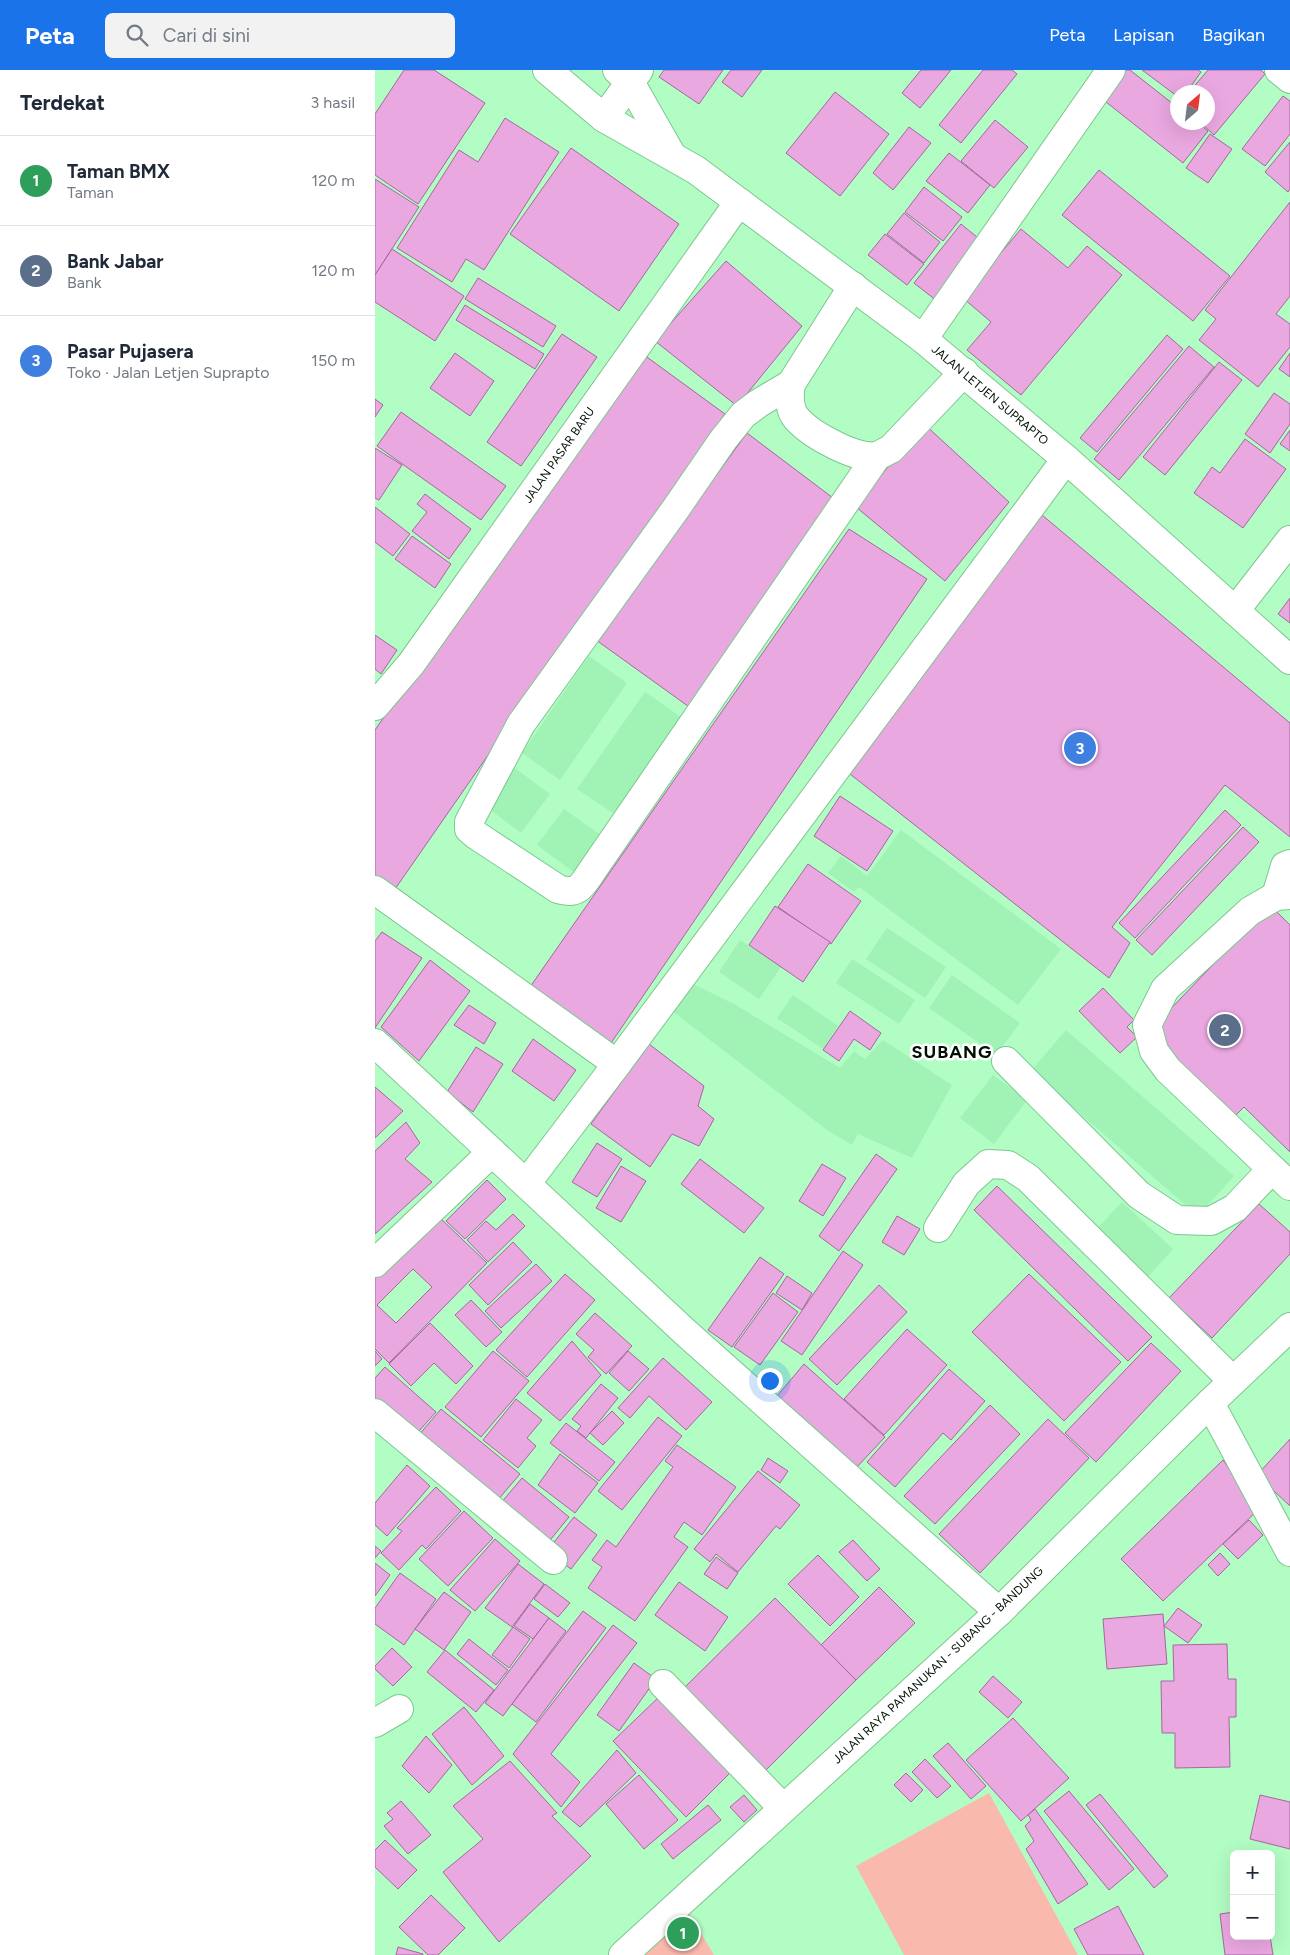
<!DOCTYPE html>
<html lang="id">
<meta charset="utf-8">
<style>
body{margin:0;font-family:Figtree,sans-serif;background:#f2f2f3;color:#1f2937}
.controls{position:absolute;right:15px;bottom:15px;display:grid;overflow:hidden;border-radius:8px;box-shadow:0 5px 20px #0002}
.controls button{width:45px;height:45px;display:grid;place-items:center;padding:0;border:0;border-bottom:1px solid #e0e1e3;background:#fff;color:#1f2937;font:25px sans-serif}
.compass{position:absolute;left:795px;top:15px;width:45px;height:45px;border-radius:50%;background:#fff;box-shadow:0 5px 20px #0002;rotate:28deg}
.you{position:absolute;left:394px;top:1310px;width:18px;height:18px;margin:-12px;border:4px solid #fff;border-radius:50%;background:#1a73e8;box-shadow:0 0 0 8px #1a73e833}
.badge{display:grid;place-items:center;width:32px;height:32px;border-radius:50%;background:#1a73e8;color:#fff;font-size:16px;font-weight:700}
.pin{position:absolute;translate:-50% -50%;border:2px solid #fff;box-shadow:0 1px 5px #0006}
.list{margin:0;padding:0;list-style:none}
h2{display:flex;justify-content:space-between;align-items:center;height:65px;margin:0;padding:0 20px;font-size:21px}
h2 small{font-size:16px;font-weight:400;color:#747a83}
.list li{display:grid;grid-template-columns:32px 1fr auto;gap:15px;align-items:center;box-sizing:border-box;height:90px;padding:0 20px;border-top:1px solid #e0e1e3}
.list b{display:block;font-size:19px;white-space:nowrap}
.list p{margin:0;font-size:16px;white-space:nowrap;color:#747a83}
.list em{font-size:16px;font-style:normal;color:#747a83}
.icon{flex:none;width:28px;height:28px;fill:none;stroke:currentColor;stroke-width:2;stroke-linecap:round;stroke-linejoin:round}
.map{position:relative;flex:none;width:915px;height:1885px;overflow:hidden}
header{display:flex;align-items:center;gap:30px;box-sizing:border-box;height:70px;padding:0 25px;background:#1a73e8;color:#fff}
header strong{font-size:24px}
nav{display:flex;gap:28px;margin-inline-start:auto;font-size:18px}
.search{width:350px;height:45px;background:#f2f2f3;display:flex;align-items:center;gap:12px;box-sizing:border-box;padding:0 18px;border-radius:8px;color:#747a83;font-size:19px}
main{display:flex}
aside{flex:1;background:#fff}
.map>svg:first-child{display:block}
</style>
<header>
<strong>Peta</strong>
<div class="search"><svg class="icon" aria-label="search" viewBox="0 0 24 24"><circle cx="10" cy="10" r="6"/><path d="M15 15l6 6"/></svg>Cari di sini</div>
<nav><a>Peta</a><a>Lapisan</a><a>Bagikan</a></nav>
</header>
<main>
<aside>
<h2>Terdekat<small>3 hasil</small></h2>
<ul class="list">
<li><span class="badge" style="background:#2e9e5b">1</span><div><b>Taman BMX</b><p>Taman</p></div><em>120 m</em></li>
<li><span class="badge" style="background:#5c6f8a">2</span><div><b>Bank Jabar</b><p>Bank</p></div><em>120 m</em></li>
<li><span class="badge" style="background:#3f7fe0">3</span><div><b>Pasar Pujasera</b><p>Toko · Jalan Letjen Suprapto</p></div><em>150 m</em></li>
</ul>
</aside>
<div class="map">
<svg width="915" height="1885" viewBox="0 0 915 1885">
<rect width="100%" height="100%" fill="#b2fdc4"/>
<g fill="#a1f2b5">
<polygon points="214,586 252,613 185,710 147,683"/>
<polygon points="270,622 309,649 241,745 202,719"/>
<polygon points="137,696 175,724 146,763 109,735"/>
<polygon points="189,739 227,766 200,803 162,775"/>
<polygon points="526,760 686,879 643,935 484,817 479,822 453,803 466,786 492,806"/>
<polygon points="512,858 571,897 550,928 491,889"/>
<polygon points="365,870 406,897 384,929 344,902"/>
<polygon points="477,889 540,930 524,954 461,913"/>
<polygon points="577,905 645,953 621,985 554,938"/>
<polygon points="310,910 359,934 465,998 479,981 490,989 508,970 577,1015 537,1088 483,1064 477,1075 452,1060 292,937"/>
<polygon points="418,925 463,956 448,979 402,948"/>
<polygon points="691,960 859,1106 823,1146 656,1001"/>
<polygon points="618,1005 652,1030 619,1074 585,1048"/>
<polygon points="747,1132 798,1179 769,1211 718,1163"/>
</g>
<g fill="#f9b9ac">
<polygon points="614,1723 703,1885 529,1885 481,1796"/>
<polygon points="313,1842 339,1885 267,1885"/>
</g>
<g fill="#eaa8e1" stroke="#a5679d" fill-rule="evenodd">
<polygon points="29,0 59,0 110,33 43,134 0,105 0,44"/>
<polygon points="289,0 348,0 324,34 284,7"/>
<polygon points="356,0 387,0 367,27 347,12"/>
<polygon points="546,0 576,0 545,38 527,23"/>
<polygon points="608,0 637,0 642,4 586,73 564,55"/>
<polygon points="748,0 755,0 802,37 802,52 822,52 833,61 808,93 726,28"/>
<polygon points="767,0 823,0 826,2 812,22 802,22 802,26"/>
<polygon points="833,0 886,0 890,4 839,65 825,52 832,52 832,22 814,22"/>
<polygon points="460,22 514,64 465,126 411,83"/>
<polygon points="908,26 915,31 915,64 890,96 867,79"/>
<polygon points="130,48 184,82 109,200 91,189 77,212 22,178 84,80 103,92"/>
<polygon points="620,50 653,77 619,118 586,91"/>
<polygon points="534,57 556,73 518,120 498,103"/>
<polygon points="835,64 857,79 833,113 811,98"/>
<polygon points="915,72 915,119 913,122 890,102"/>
<polygon points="196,78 304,154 244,241 135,164"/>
<polygon points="574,83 615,115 593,143 551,111"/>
<polygon points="724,100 855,206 818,251 687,145"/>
<polygon points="0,109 44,137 0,205"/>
<polygon points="549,117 587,147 568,171 530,142"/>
<polygon points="915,132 915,226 901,244 915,254 915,277 883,317 824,270 841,249 830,240"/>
<polygon points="529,143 565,172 549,193 512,164"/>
<polygon points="586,154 613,176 567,235 539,213"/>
<polygon points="646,159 693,198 712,176 747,205 646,325 592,280 616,252 588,228"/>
<polygon points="510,164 549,194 532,215 493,185"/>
<polygon points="17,179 89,226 60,271 0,232 0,205"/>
<polygon points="351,191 427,256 362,336 280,271"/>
<polygon points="103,208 181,256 168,277 90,229"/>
<polygon points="90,235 169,284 160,299 81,250"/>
<polygon points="187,264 222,287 146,396 112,372"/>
<polygon points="792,265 808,279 722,382 705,368"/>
<polygon points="814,276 839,297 744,410 719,389"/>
<polygon points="265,282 350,344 18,822 0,809 0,660"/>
<polygon points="80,283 119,311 95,346 55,318"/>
<polygon points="915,283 915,307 904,299"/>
<polygon points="844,292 867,310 790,405 768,387"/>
<polygon points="899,323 915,334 915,354 895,383 870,364"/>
<polygon points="0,329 8,335 0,347"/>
<polygon points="26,342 131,416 106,450 2,376"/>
<polygon points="548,353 634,432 570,511 481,437"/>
<polygon points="915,360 915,381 905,374"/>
<polygon points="372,363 466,434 324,644 221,570"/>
<polygon points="870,369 911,399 868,458 819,423 837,397 845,403"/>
<polygon points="0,378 27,395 4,430 0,428"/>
<polygon points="50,424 96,459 74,489 37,461 52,442 42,434"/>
<polygon points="0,437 35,464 18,486 0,472"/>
<polygon points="667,445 915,653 915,767 850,715 737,857 755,873 734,908 475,704"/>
<polygon points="474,459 552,509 234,976 155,917"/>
<polygon points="37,466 76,494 60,518 20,489"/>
<polygon points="915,528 915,553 903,544"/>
<polygon points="0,565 22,580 6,604 0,599"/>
<polygon points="465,726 518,761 492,801 439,766"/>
<polygon points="850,740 866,755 760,868 744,853"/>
<polygon points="868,757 884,772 777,885 761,870"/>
<polygon points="433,794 486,831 456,874 403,837"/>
<polygon points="895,835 915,855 915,1082 869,1037 856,1050 785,971 786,949"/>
<polygon points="400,836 455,872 428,912 374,875"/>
<polygon points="7,862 47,888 0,958 0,871"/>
<polygon points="55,890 95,921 44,991 6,957"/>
<polygon points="728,918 759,950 752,957 762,967 745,983 704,941"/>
<polygon points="94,935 121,953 109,974 79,955"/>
<polygon points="475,941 506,963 495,980 479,969 464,991 448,980"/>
<polygon points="158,969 201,1000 179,1031 137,1001"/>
<polygon points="274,974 329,1016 323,1036 339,1049 324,1076 297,1064 275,1097 216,1054"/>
<polygon points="101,977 128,994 98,1042 72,1022"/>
<polygon points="0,1017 28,1041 0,1068"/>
<polygon points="31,1052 45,1073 30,1089 57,1112 0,1164 0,1081"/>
<polygon points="222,1073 247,1089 222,1127 197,1112"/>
<polygon points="501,1084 522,1099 464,1181 444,1166"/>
<polygon points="325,1089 389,1138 369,1163 306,1114"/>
<polygon points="447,1094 471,1108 448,1146 424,1131"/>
<polygon points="246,1096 271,1111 246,1152 221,1138"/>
<polygon points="112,1110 131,1129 90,1169 71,1151"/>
<polygon points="622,1116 777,1267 753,1291 599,1140"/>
<polygon points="884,1134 915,1162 915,1184 837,1268 794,1228"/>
<polygon points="138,1144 150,1156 113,1192 92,1170 111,1151 121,1160"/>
<path d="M62,1145L112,1193L14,1293L0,1279V1208ZM38,1199L57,1217L21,1253L2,1235Z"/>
<polygon points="522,1146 545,1159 529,1185 507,1172"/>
<polygon points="138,1172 157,1192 113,1235 94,1215"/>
<polygon points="468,1181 488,1195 427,1285 406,1271"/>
<polygon points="385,1187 409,1204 357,1277 333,1260"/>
<polygon points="161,1194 177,1211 126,1258 110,1241"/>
<polygon points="190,1204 220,1230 152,1307 121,1280"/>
<polygon points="654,1204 746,1292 689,1351 597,1262"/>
<polygon points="412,1206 437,1223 427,1240 401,1223"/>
<polygon points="504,1215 532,1242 462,1315 434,1289"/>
<polygon points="398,1223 423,1242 385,1295 359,1277"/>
<polygon points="96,1230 127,1262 111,1277 80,1245"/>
<polygon points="220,1243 257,1276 231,1304 213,1287 219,1280 201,1264"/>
<polygon points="55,1253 98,1296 81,1314 59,1293 36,1316 14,1294"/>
<polygon points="532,1259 572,1295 509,1365 469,1329"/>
<polygon points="197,1271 226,1305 185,1351 152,1323"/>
<polygon points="776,1273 806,1301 721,1392 690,1363"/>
<polygon points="0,1281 7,1289 0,1296"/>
<polygon points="118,1281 154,1311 106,1367 70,1337"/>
<polygon points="253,1281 274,1299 254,1321 234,1303"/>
<polygon points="288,1288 337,1332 311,1360 274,1326 255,1348 243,1338"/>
<polygon points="429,1294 510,1367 482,1397 402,1326"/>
<polygon points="10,1297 61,1342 36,1370 0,1338 0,1308"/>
<polygon points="574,1299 610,1331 576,1370 568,1363 520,1417 492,1392"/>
<polygon points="226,1314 243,1328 211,1368 202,1361 206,1356 197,1349"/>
<polygon points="141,1329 167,1350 152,1368 161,1376 143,1398 108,1370"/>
<polygon points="615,1335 645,1364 560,1454 529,1426"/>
<polygon points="66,1339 145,1404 116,1438 37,1373"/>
<polygon points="237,1341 249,1353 228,1375 215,1363"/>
<polygon points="283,1347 307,1366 247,1440 223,1421"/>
<polygon points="673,1349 714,1388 605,1503 564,1464"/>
<polygon points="191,1353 240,1392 224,1411 175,1373"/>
<polygon points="915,1369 915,1436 882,1405"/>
<polygon points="302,1375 361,1417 327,1465 309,1452 299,1467 313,1477 260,1551 213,1518 227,1497 217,1490 232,1470 241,1477 298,1397 290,1391"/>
<polygon points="185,1384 223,1413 200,1443 163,1415"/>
<polygon points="393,1388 413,1401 405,1413 386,1400"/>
<polygon points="848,1390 883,1440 788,1531 746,1489"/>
<polygon points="32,1395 55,1416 12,1466 0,1455 0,1433"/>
<polygon points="383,1401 425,1435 405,1459 401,1456 363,1502 341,1484 335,1492 319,1479"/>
<polygon points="147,1408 194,1447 167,1480 120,1440"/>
<polygon points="61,1417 86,1441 51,1479 47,1475 24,1500 6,1483 27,1461 22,1458"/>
<polygon points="89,1441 118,1468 73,1516 44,1489"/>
<polygon points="199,1447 222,1465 196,1499 172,1481"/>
<polygon points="874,1450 888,1465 863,1489 848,1474"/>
<polygon points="120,1469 145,1491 100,1541 75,1520"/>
<polygon points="478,1470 505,1499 492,1511 464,1482"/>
<polygon points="0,1476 6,1481 0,1488"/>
<polygon points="845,1483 855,1494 843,1506 833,1495"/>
<polygon points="443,1485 484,1527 455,1556 413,1514"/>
<polygon points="341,1487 363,1503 352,1519 329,1504"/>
<polygon points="0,1493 15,1505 0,1526"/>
<polygon points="143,1494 169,1514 137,1557 110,1538"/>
<polygon points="25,1503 61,1529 29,1575 0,1554 0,1538"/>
<polygon points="304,1512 353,1547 330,1581 280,1545"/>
<polygon points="170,1514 195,1533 183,1547 159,1529"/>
<polygon points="504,1517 540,1553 481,1610 446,1575"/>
<polygon points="69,1522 96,1542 69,1580 40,1559"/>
<polygon points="400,1528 481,1610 390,1701 308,1619"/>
<polygon points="155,1534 174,1548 158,1569 139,1556"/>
<polygon points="803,1538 827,1555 813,1573 789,1556"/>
<polygon points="208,1541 231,1558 161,1652 137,1634"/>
<polygon points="788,1544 792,1594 732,1599 728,1549"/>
<polygon points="174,1548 191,1561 128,1646 110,1633"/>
<polygon points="238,1555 262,1573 176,1684 205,1712 186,1737 138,1684"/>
<polygon points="138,1557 155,1569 134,1598 117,1585"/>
<polygon points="94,1569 133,1600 121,1615 82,1584"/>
<polygon points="852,1574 853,1609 861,1609 861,1647 854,1647 855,1697 800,1698 800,1663 787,1663 786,1611 799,1611 798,1575"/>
<polygon points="17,1578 37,1597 18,1616 0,1599 0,1596"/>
<polygon points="70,1580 119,1620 101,1642 52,1602"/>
<polygon points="259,1593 281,1609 244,1661 222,1645"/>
<polygon points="618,1606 647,1632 633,1648 604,1622"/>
<polygon points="287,1624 360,1698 311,1747 238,1671"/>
<polygon points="89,1637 129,1686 97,1715 57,1664"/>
<polygon points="638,1648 694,1708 646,1751 591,1690"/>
<polygon points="51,1666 77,1695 54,1723 27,1696"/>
<polygon points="573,1673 611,1716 596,1729 558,1686"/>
<polygon points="242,1680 261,1703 205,1757 187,1742"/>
<polygon points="550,1689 576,1716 562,1728 537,1702"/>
<polygon points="135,1691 182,1743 177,1746 216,1786 124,1872 68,1802 108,1769 78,1736"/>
<polygon points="531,1703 548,1720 536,1732 519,1715"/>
<polygon points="264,1705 303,1750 269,1779 231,1734"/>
<polygon points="694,1721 759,1799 734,1820 669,1741"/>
<polygon points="725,1724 793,1806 779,1818 711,1735"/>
<polygon points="369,1725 382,1740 369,1752 355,1737"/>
<polygon points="885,1725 915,1732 915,1779 875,1769"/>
<polygon points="26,1731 56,1765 33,1784 9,1756 18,1749 12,1743"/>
<polygon points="333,1735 346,1750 298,1789 286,1774"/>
<polygon points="660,1739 713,1814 683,1834 651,1779 659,1771 650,1756 656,1750 653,1745"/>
<polygon points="10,1770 42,1800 23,1819 0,1797 0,1780"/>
<polygon points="56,1825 90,1858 63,1885 53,1885 24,1857"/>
<polygon points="743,1836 769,1885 713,1885 699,1859"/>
<polygon points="859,1842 859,1866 895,1866 898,1885 850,1885 845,1844"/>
<polygon points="23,1877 48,1884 48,1885 21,1885"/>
</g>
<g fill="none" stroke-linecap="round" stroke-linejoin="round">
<g stroke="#7dc790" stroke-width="30">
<g id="minor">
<polyline points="904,0 915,9"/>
<polyline points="229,48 264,0"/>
<path d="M478,216L416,314C414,326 414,342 424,351C437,365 482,390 501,386C506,385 511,381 516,379L589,302"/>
<polyline points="548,269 736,0"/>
<path d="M416,314L384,333L368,345L348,370L302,437L146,654L94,752V759L101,765L183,819C204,826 208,814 219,798L502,386"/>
<polyline points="860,541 915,470"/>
<polyline points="0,636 36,594 364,132"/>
<polyline points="0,820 242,994 691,389"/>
<polyline points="915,825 901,826 875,841 790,919 772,955 779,981 793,1000 915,1116"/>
<polyline points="901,826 910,796 915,794"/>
<polyline points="0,973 310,1262 624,1542"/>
<polyline points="631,991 764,1125 802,1150 836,1151 860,1138 897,1099"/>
<polyline points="151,1114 242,994"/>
<polyline points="563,1158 591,1114 613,1094 633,1095 653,1108 858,1311"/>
<polyline points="0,1193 117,1082"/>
<polyline points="835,1333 915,1482"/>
<polyline points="0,1343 178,1490"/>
<polyline points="288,1614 408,1738"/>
<polyline points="0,1653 24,1639"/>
</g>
</g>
<g stroke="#7dc790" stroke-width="30">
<g id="major">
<polyline points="172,0 229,48 321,100 548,269 691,389 915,590"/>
<polyline points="242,0 255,12 296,84"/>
<polyline points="248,1885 624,1542 835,1333 915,1257"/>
</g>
</g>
<use href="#minor" stroke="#fff" stroke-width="28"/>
<use href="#major" stroke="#fff" stroke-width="28"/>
</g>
<g text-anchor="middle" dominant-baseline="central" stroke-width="5" stroke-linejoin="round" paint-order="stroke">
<g font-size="12" fill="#001003" stroke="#fff">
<text transform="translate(615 325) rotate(40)">JALAN LETJEN SUPRAPTO</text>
<text transform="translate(184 385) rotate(-55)">JALAN PASAR BARU</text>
<text transform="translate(563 1595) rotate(-43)">JALAN RAYA PAMANUKAN - SUBANG - BANDUNG</text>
</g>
<g font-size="18" font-weight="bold" letter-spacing="1" fill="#001003" stroke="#fff">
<text x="577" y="982">SUBANG</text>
</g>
</g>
</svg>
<div class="controls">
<button>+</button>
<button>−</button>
</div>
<svg class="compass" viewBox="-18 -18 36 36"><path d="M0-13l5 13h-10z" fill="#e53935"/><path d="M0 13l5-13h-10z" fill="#747a83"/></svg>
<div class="you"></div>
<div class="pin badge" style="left:308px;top:1863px;background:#2e9e5b">1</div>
<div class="pin badge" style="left:850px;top:960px;background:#5c6f8a">2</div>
<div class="pin badge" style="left:705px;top:678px;background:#3f7fe0">3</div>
</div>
</main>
